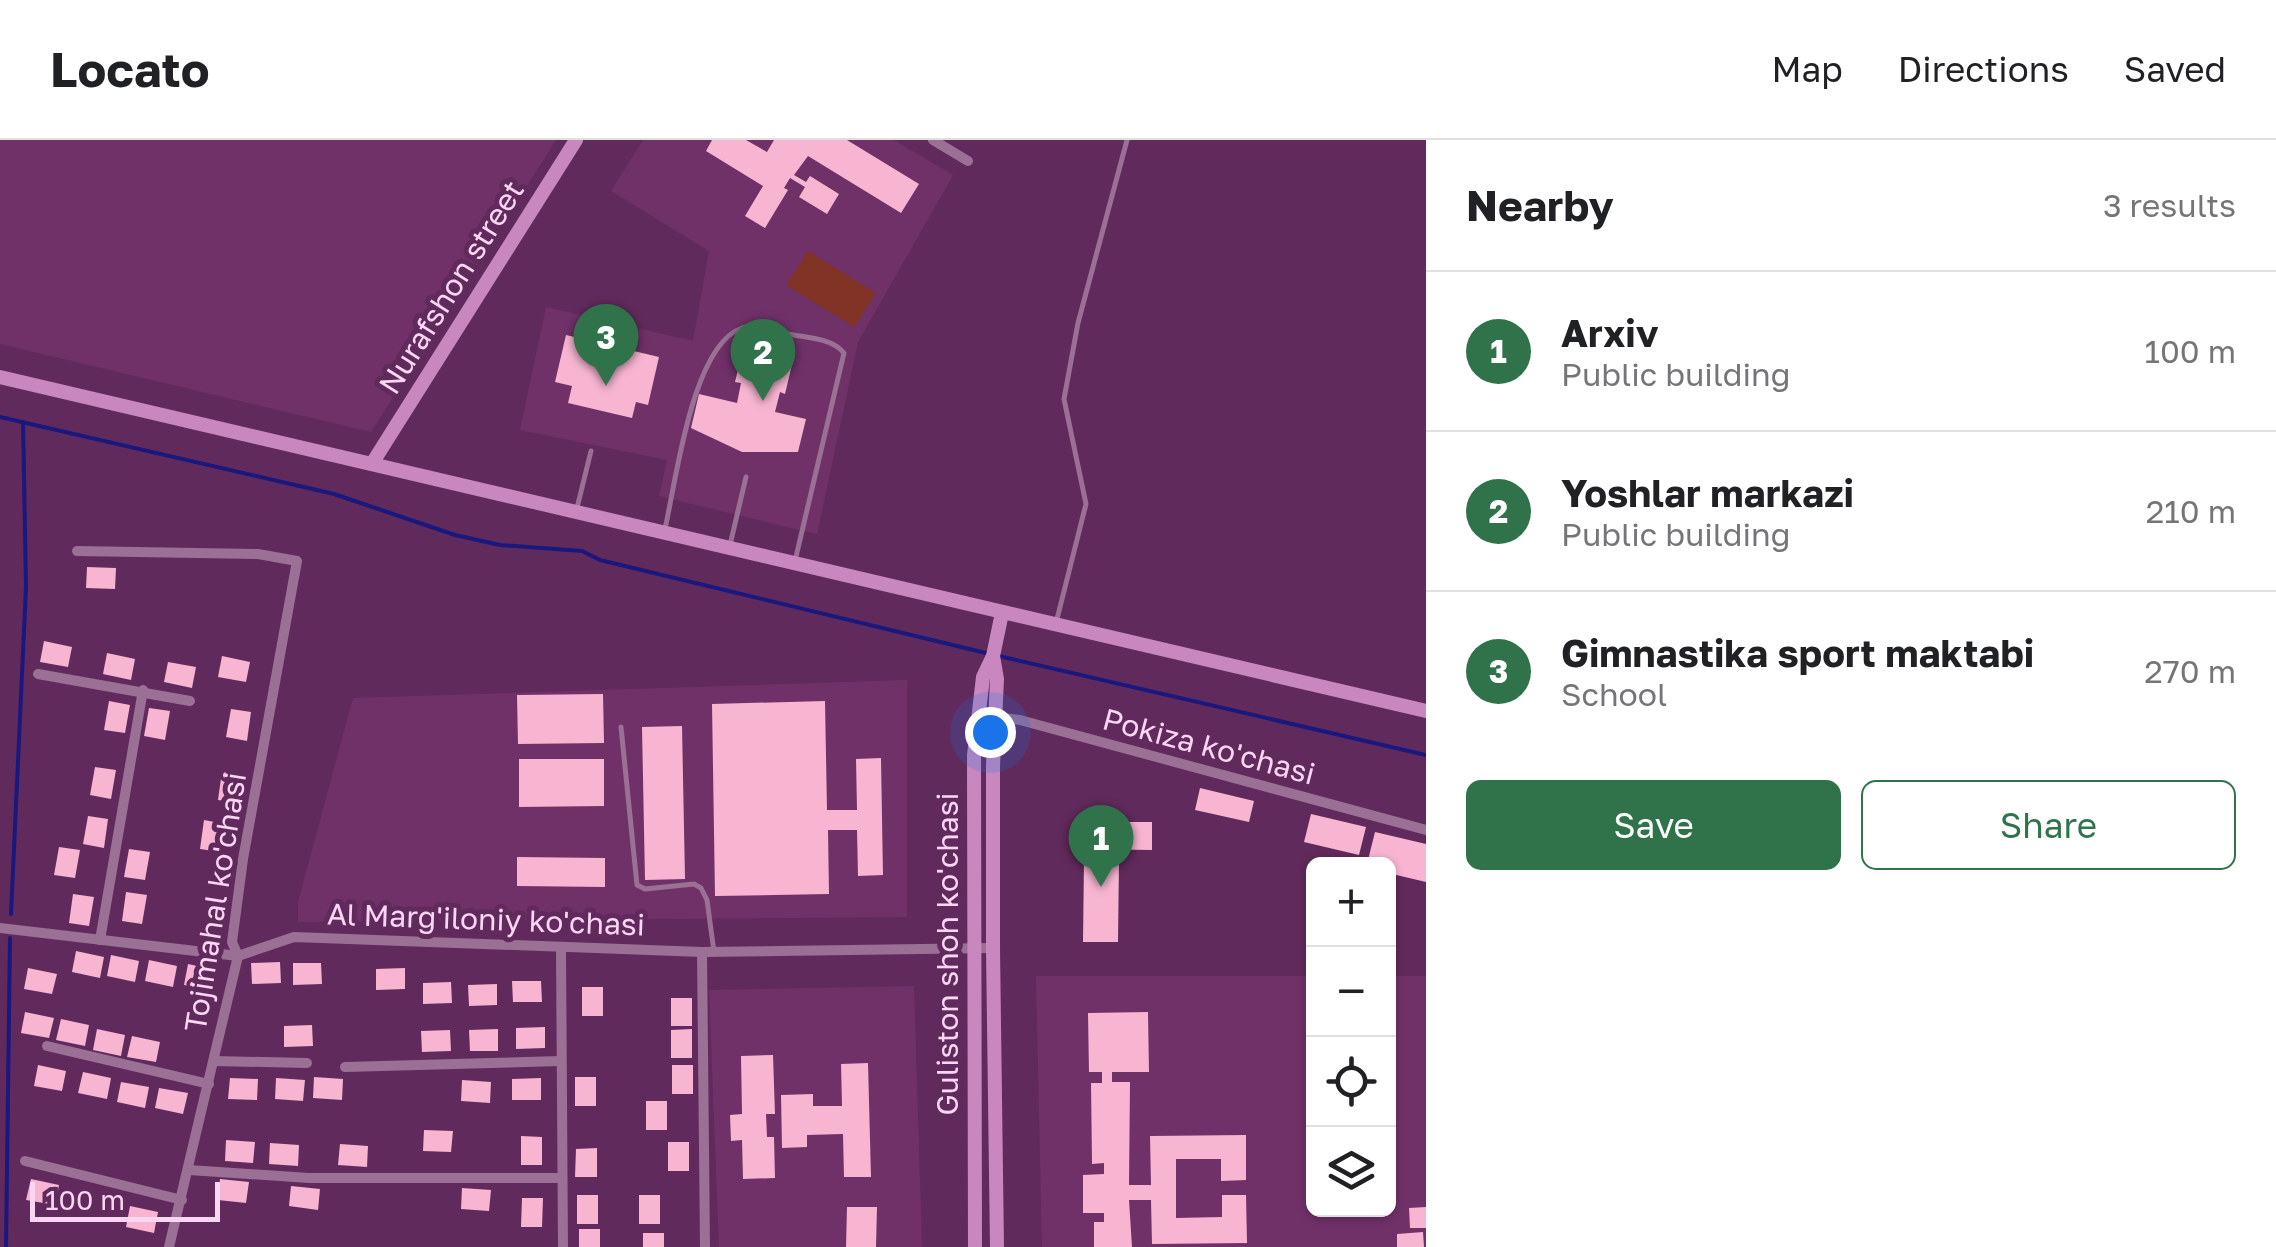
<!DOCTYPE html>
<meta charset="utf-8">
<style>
body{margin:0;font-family:"Golos Text",sans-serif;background:#f2f2f2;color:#202124}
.controls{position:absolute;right:30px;bottom:30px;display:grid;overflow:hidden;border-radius:15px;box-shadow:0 2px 8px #0004}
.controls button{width:90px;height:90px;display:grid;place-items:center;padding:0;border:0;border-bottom:2px solid #e0e0e0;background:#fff;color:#202124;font:50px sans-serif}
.scale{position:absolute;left:30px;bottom:25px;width:190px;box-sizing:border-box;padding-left:10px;border:5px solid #f9d7f3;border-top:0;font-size:28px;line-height:35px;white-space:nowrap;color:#f9d7f3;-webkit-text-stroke:8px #612a5c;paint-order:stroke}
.you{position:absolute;left:990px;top:592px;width:35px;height:35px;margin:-25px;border:8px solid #fff;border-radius:50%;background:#1a73e8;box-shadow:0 0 0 15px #1a73e833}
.badge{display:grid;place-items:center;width:65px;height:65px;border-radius:50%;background:#30734b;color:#fff;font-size:32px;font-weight:700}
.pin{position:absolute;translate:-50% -82px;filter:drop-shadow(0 2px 5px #0008)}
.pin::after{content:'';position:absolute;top:52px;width:35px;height:30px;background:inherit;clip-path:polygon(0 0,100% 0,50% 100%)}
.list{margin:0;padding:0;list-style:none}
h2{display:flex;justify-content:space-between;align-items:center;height:130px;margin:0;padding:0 40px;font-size:42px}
h2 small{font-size:32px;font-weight:400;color:#757577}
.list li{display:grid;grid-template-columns:65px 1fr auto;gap:30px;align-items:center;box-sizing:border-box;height:160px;padding:0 40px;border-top:2px solid #e0e0e0}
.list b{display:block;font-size:38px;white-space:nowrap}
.list p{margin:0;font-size:32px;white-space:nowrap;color:#757577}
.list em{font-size:32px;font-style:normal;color:#757577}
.actions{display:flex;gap:20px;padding:30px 40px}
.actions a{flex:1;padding:22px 0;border:2px solid #30734b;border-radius:15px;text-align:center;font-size:35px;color:#30734b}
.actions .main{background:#30734b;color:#fff}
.icon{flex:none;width:55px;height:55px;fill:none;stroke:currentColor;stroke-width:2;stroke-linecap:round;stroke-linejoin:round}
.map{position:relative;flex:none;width:1426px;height:1107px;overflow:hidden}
header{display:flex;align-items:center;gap:60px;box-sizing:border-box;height:140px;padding:0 50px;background:#fff;border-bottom:2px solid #e0e0e0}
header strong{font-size:48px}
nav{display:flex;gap:55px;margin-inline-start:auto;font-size:35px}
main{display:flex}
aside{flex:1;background:#fff}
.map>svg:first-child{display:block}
</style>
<header>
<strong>Locato</strong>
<nav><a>Map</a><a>Directions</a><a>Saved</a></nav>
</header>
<main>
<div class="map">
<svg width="1426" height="1107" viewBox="0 0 1426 1107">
<rect width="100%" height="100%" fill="#612a5c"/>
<g fill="#703169">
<polygon points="0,0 556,0 371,292 0,204"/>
<polygon points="643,0 894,0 953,35 858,202 817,394 659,356 667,320 520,290 546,167 693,201 709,111 611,51"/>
<polygon points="907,540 907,777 298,782 298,762 353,558"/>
<polygon points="1036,836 1313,836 1314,1070 1388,1070 1389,836 1426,836 1426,1107 1042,1107"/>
<polygon points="914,846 922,1107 719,1107 709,850"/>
</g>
<polygon fill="#813326" points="808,111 876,153 854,187 786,145"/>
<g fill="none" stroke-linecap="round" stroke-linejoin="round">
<g stroke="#19187e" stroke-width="4">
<polyline points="0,277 334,354 455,395 500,405 582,411 600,420 990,514"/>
<polyline points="999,516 1426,615"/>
<polyline points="11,774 26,447 23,282"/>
<polyline points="6,1107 10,798"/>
</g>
</g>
<g fill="#f7b5d1">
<polygon points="712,0 746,0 767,12 774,0 847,0 919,44 901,73 808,16 794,35 806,42 810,36 839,54 827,74 799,57 805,47 790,38 784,48 788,50 765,88 745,76 763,46 706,11"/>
<polygon points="566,195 659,217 648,265 636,262 632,278 568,263 572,246 555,242"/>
<polygon points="770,204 794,216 785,254 780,252 775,272 806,279 798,312 742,312 691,288 699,254 737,263 741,243 735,242 744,205"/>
<polygon points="87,427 116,428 115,449 86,448"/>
<polygon points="44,501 72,507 68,527 40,522"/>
<polygon points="107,513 135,519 131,540 103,534"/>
<polygon points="222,516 250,522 246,542 218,537"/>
<polygon points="168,522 196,527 192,548 164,542"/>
<polygon points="603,554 604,603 518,604 517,555"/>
<polygon points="109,561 130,565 125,593 104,590"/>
<polygon points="825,561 827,670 857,670 856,619 881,618 883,735 858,736 857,690 828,690 829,754 715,756 712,564"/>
<polygon points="149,568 170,571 165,600 144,596"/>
<polygon points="231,569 251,572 247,601 226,597"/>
<polygon points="682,586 685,739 645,740 642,587"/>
<polygon points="519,619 604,619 604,666 519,667"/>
<polygon points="95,627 116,630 111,659 90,655"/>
<polygon points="222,631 243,635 238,663 218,660"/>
<polygon points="1200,648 1254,661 1249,682 1195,670"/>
<polygon points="1311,674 1366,687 1359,715 1304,702"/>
<polygon points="88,676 108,679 104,708 83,704"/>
<polygon points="204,680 225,684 220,712 200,709"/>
<polygon points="1082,682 1152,682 1152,710 1082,709"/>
<polygon points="1375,692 1426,704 1426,742 1388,733 1388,724 1367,724"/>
<polygon points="59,707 80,710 75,738 54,735"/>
<polygon points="129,709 150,712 145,740 124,737"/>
<polygon points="517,717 605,718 605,747 517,746"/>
<polygon points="1084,720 1119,720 1118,802 1083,802"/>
<polygon points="126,752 147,755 142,784 122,781"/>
<polygon points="73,754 94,757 89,786 69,783"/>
<polygon points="76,811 104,817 100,838 72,832"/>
<polygon points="111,815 139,821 135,842 107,836"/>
<polygon points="149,820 177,826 173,847 145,841"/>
<polygon points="280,822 281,843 252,844 251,823"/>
<polygon points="293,823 321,823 322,844 293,845"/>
<polygon points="188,824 216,830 212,850 184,845"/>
<polygon points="28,828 57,834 52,854 24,849"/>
<polygon points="405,828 405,849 376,850 376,829"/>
<polygon points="512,841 541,841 542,862 513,862"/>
<polygon points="451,842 452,863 423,864 423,843"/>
<polygon points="497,844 497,865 469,866 468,845"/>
<rect x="582" y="847" width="21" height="29"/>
<rect x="671" y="858" width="21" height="28"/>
<polygon points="25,872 54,878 49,898 21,893"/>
<polygon points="1148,872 1149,932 1112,932 1112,942 1130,942 1129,1045 1151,1045 1150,996 1246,995 1246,1040 1221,1041 1221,1019 1176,1019 1176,1078 1222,1077 1222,1055 1246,1055 1247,1103 1152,1104 1151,1060 1129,1060 1132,1107 1094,1107 1094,1082 1104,1082 1104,1073 1083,1073 1083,1035 1104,1034 1104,1023 1092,1024 1091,943 1102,943 1102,932 1089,932 1088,873"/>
<polygon points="61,879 89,885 85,906 56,900"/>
<polygon points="312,885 313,906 284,907 284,886"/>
<polygon points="545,887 545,908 516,909 516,888"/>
<polygon points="97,889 125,895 121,916 93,910"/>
<polygon points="498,889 498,911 470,911 469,890"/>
<polygon points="692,889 692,918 671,918 671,890"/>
<polygon points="450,890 451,911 422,912 421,891"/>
<polygon points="132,896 160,902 156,922 127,917"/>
<polygon points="773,915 775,974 766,974 767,997 774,997 775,1038 743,1039 742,1000 731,1001 730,975 742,974 741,916"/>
<polygon points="868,923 871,1037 844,1037 843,994 807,995 807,1007 782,1008 781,955 813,954 813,966 842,966 841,924"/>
<polygon points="38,925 66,931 62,951 34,946"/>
<rect x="672" y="925" width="21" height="29"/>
<polygon points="83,932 111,938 107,959 78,953"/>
<polygon points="314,937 343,939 342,960 313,958"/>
<rect x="575" y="937" width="21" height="29"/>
<polygon points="230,938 258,939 257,960 228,959"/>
<polygon points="276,938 305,940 303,961 275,959"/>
<polygon points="541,938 541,960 512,960 512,939"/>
<polygon points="462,940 491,942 490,963 461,961"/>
<polygon points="121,942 149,947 145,968 117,962"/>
<polygon points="159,948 188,953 183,974 155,968"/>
<rect x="646" y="961" width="21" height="29"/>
<polygon points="424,990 453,991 451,1012 423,1011"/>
<polygon points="521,996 542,997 542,1025 521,1025"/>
<polygon points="226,1000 255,1002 253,1023 225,1021"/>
<rect x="668" y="1002" width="21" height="29"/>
<polygon points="270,1003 299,1005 298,1026 269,1024"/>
<polygon points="340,1004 368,1006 367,1027 338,1025"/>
<polygon points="597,1008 597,1037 575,1037 576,1009"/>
<polygon points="31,1039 59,1045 55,1065 26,1060"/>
<polygon points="220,1039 249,1042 246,1063 218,1060"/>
<polygon points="291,1046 320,1049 318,1070 289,1066"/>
<polygon points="462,1048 491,1050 489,1071 461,1069"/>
<rect x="577" y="1055" width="21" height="29"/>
<rect x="639" y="1055" width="21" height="29"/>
<polygon points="522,1058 543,1058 542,1087 521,1087"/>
<polygon points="130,1066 158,1072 154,1093 126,1087"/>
<polygon points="847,1067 877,1067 876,1107 846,1107"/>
<polygon points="1426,1067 1426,1088 1410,1088 1409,1068"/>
<rect x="579" y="1089" width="21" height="18"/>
<polygon points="1423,1092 1424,1107 1397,1107 1397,1094"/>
<rect x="643" y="1093" width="21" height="14"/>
</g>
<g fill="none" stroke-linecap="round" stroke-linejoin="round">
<g stroke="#9a7094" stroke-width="5">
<polyline points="577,368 591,311"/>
<path d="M665,389C676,341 692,205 742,188C756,184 773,191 787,194C805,197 832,198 844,213L795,421"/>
<polyline points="730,405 746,337"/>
<polyline points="1056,483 1086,364 1064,259 1078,183 1127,0"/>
<polyline points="621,587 637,745 645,749 694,744 701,748 707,760 714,812"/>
</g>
<g stroke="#9a7094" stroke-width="10">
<polyline points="933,0 968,21"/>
<polyline points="77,411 258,414 297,421 243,719 232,802 238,816 169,1107"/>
<polyline points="38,534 190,561"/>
<polyline points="978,575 1020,580 1426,690"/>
<polyline points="0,788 238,816 294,797 702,812 993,808"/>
<polyline points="100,800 143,550"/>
<polyline points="561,809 563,1107"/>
<polyline points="702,812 705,1107"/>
<polyline points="47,906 209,944"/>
<polyline points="214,921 307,923"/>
<polyline points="345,927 561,921"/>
<polyline points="25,1021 182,1060"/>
<polyline points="189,1030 309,1038 562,1038"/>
</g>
<g stroke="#c987c0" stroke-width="14">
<polyline points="0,237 1426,571"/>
<polyline points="373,322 576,0"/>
<polyline points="993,516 997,539 993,626 993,808 997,1107"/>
<polyline points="975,1107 974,615 983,537 993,516 1002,473"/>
</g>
</g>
<g text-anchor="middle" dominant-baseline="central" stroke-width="10" stroke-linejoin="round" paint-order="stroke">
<g font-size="30" fill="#f9d7f3" stroke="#612a5c">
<text transform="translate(451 147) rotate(-58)">Nurafshon street</text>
<text transform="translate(1209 606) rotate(15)">Pokiza ko'chasi</text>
<text transform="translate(215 762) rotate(-81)">Tojimahal ko'chasi</text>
<text transform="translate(486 779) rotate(2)">Al Marg'iloniy ko'chasi</text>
<text transform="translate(947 814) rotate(-90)">Guliston shoh ko'chasi</text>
</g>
</g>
</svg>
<div class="controls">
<button>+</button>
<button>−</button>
<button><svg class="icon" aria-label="locate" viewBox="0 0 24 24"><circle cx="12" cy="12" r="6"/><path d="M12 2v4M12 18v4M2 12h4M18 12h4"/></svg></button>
<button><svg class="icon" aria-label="layers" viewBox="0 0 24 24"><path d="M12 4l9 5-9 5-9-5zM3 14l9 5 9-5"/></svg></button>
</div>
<div class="scale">100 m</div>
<div class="you"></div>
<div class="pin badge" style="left:1101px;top:747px">1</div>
<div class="pin badge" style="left:763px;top:261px">2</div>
<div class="pin badge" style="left:606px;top:246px">3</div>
</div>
<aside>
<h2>Nearby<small>3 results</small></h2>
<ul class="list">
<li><span class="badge">1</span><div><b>Arxiv</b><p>Public building</p></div><em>100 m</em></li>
<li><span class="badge">2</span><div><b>Yoshlar markazi</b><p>Public building</p></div><em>210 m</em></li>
<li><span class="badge">3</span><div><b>Gimnastika sport maktabi</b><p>School</p></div><em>270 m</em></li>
</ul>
<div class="actions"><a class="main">Save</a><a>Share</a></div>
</aside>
</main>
